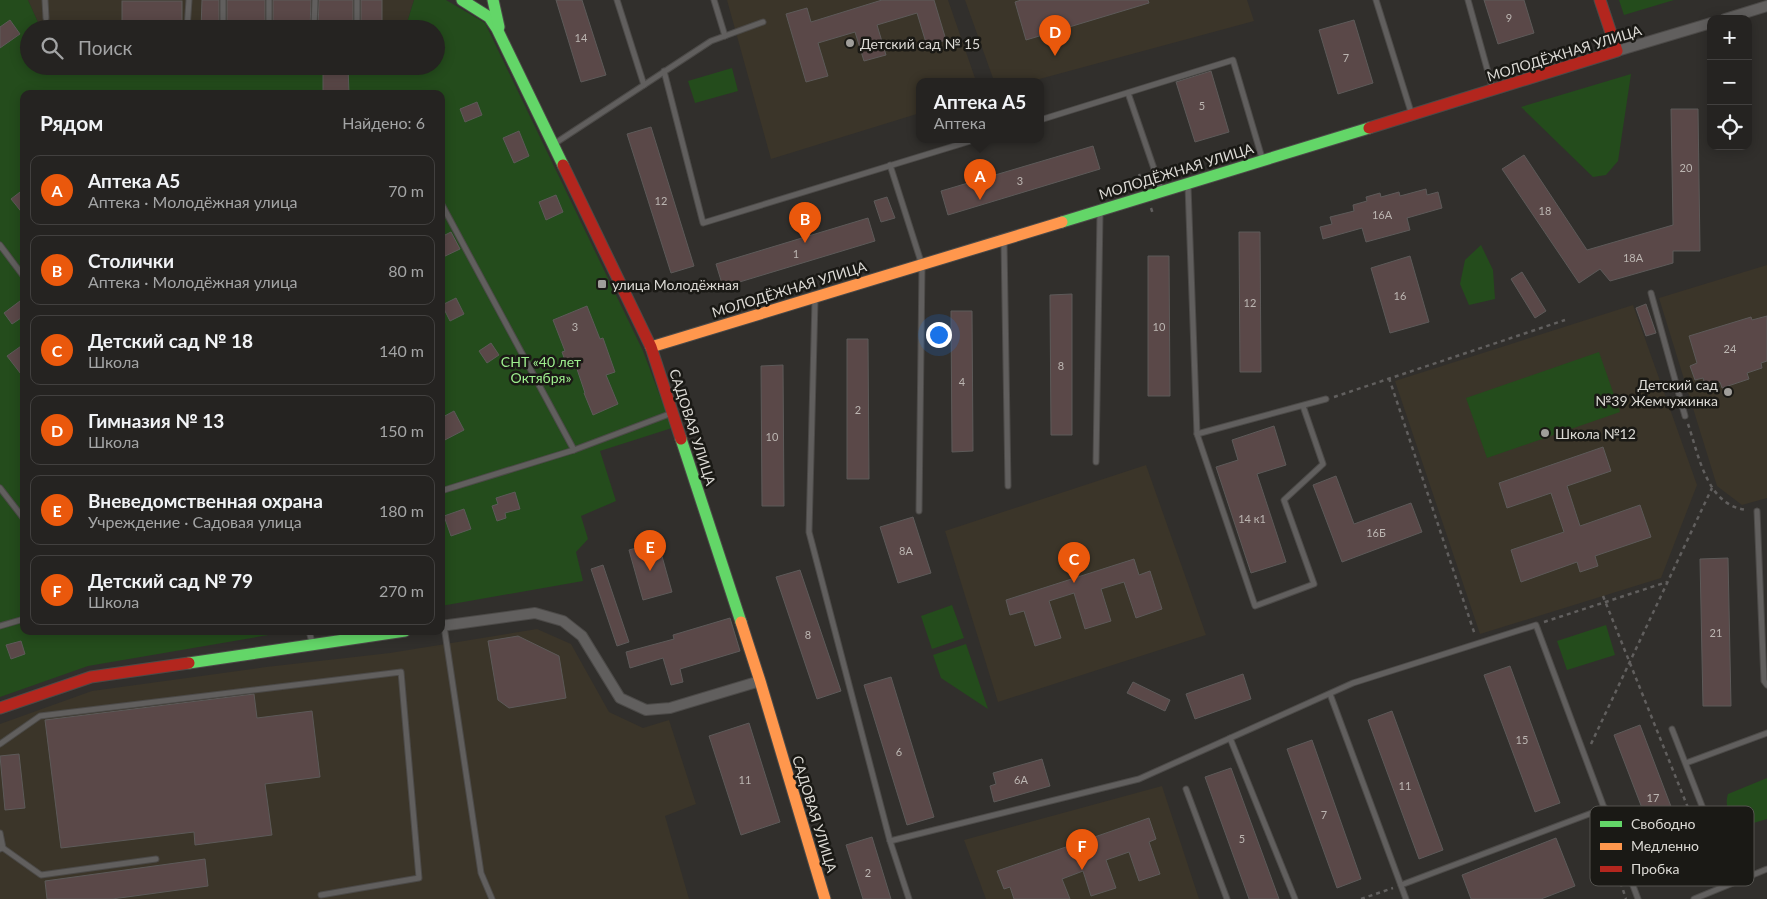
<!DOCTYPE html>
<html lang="ru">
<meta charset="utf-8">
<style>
body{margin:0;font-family:Lato,sans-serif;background:#2d2b2a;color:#f1f3f6}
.controls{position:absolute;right:15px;top:15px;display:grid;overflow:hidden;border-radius:10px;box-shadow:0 2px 12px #0003}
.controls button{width:45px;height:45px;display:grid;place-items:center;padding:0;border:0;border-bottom:1px solid #42403f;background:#252321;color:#f1f3f6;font:25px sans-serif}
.you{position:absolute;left:938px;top:334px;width:18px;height:18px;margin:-12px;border:4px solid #fff;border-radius:50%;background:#1a73e8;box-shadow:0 0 0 8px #1a73e833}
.badge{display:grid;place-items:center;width:32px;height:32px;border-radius:50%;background:#ea580c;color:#fff;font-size:16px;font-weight:700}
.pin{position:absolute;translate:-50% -41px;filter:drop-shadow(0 1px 2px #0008)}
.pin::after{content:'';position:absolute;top:26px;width:18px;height:15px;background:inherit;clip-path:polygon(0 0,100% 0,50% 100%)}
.popup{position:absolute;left:916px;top:78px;width:128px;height:65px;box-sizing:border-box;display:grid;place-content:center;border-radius:10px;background:#252321;filter:drop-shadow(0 1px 4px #0005);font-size:16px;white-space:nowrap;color:#a3a4a5}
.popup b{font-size:19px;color:#f1f3f6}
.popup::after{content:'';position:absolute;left:50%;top:100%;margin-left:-10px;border:10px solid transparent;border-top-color:#252321}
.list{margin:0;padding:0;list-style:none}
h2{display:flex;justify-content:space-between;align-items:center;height:65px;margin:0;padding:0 20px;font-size:21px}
h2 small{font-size:16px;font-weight:400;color:#a3a4a5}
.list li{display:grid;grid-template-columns:32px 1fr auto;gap:15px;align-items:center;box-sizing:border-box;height:70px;margin:0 10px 10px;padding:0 10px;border:1px solid #42403f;border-radius:10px}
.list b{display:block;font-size:19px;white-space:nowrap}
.list p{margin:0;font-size:16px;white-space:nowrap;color:#a3a4a5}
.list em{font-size:16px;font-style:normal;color:#a3a4a5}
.icon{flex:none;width:28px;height:28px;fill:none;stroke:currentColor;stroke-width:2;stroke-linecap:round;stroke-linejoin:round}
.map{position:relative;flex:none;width:1767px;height:899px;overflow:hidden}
.search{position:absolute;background:#252321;box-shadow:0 2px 12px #0003;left:20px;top:20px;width:425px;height:55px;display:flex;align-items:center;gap:12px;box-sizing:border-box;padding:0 18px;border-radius:28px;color:#a3a4a5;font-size:19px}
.panel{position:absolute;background:#252321;box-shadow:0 2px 12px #0003;left:20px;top:90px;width:425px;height:545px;border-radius:10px}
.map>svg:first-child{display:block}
</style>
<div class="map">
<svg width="1767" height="899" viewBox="0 0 1767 899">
<rect width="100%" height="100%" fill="#312f2c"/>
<g fill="#3b3529">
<polygon points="28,0 414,0 405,29 41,29"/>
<polygon points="727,0 948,0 976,81 920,81 920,113 771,159"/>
<polygon points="965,0 1247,0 1254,21 1032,81 994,81"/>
<polygon points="1767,265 1767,498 1742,505 1717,486 1659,298"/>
<polygon points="1633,305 1697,485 1661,578 1480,634 1395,381"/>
<polygon points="1146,465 1206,635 998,702 945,531"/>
<polygon points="537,629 571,644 609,712 643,728 669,720 696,804 665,816 689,899 0,899 0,724 92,691 266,667 390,653"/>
<polygon points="1162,786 1199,899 986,899 964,840"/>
</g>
<g fill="#244c1c">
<polygon points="0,0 28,0 41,29 29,29 29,66 324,66 348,68 349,66 367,66 367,68 382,68 392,66 436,66 436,29 405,29 414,0 446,0 485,23 643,351 672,428 600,451 616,501 581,516 588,539 576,552 583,581 441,606 441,94 24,94 24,631 292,631 88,666 0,697"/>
<polygon points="1619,0 1674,0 1624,15"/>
<polygon points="732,68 738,91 695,103 688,81"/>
<polygon points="1631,74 1618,161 1606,175 1593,177 1521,107"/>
<polygon points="1481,245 1493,270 1495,299 1469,305 1460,284 1465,260"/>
<polygon points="1599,352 1620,412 1487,458 1466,398"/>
<polygon points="952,605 964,638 932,649 921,616"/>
<polygon points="1606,625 1615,655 1567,670 1557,641"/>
<polygon points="966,644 988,709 941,678 933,655"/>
<path d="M1767,778V819L1740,827C1730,822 1724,805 1728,794Z"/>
</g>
<g fill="#5a4848" stroke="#5d5a59">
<polygon points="202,0 219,0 219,29 201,29"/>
<rect x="227" y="0" width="38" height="29"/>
<polygon points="273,0 311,0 310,29 273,29"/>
<polygon points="319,0 353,0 353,29 318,29"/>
<rect x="361" y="0" width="21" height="29"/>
<polygon points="556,0 582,0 606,75 581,82"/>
<polygon points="882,0 934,0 946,40 927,46 917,13 877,25 886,55 864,61 855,32 818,43 828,76 806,82 786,14 807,8 811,22"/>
<polygon points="1021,0 1148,0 1149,3 1026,40 1015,2"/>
<polygon points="1484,0 1524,0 1534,33 1498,44"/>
<rect x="122" y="1" width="60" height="25"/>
<polygon points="10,20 20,34 0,48 0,27"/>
<polygon points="1354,20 1373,83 1338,94 1319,30"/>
<polygon points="323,66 348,66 349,94 323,94"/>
<polygon points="1211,71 1229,132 1195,142 1176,82"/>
<polygon points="477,102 482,115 465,122 460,109"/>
<polygon points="1671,109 1698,109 1700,251 1673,251 1673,263 1610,281 1600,269 1579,283 1502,169 1524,155 1587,250 1673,225"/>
<polygon points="651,127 694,266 671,273 627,134"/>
<polygon points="519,131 529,156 514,163 503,138"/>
<polygon points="1093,146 1100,169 948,215 941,191"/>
<polygon points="24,189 24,215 11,199"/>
<polygon points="1426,189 1427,195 1438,192 1442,208 1407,218 1410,230 1366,242 1362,228 1323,239 1320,227 1332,224 1330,217 1354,211 1353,205 1367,201 1366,197 1380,193 1381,197 1399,192 1400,196"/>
<polygon points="556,195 563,212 546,220 539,202"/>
<polygon points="887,197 895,218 881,222 874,201"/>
<polygon points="868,218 875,241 723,287 716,264"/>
<polygon points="451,232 460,249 441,258 441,237"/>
<polygon points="1239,232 1260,232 1261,372 1240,372"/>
<polygon points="1148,256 1169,256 1170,396 1148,396"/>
<polygon points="1410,256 1429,322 1390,333 1371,268"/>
<polygon points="1522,272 1546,311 1535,318 1511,279"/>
<polygon points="1072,294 1072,435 1051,435 1050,295"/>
<polygon points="24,298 24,316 12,324 4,313"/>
<polygon points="456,298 464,314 450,321 442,305"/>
<polygon points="1646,304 1656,333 1646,336 1636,308"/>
<polygon points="587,306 600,339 603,338 615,372 606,375 618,404 593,415 584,393 585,393 576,366 568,369 562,352 565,351 553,320"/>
<polygon points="951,311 972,311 973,451 952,452"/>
<polygon points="1767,316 1767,361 1761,363 1762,368 1747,373 1749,379 1722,388 1720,382 1705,386 1703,378 1695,380 1690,366 1697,363 1689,336 1751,317 1752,320"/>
<polygon points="847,339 868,339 869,479 847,479"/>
<polygon points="491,343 499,355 487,363 479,351"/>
<polygon points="24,344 24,378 7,356"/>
<polygon points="783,365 784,506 762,506 761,366"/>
<polygon points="454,411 464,430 441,442 441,418"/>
<polygon points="1274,426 1286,465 1257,474 1286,562 1251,573 1216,467 1238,460 1232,440"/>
<polygon points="1603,447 1611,471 1567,486 1580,526 1640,505 1651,537 1595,556 1598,566 1580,572 1577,562 1521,582 1511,550 1564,532 1551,493 1507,508 1499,483"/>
<polygon points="1336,476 1354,524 1411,503 1422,532 1342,562 1313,485"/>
<polygon points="515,492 520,509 505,513 506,518 497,521 492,506 498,504 496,498"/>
<polygon points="464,509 471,529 451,536 444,516"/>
<polygon points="913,517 931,573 898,583 880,527"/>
<polygon points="658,542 672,592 643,600 629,550"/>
<polygon points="1728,558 1731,706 1703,706 1700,559"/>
<polygon points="1134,559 1139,575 1150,571 1162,609 1136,618 1124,582 1101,589 1111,621 1085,629 1074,593 1049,601 1061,638 1035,646 1024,611 1010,615 1006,600"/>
<polygon points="603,565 629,642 617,646 591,569"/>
<polygon points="800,570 841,691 817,699 776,577"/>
<polygon points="730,618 740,651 680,669 683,682 671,685 663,658 630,668 626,652 674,639 673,635"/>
<polygon points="518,636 559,656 566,698 509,708 498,700 488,641"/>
<polygon points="21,641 25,654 11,659 6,645"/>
<polygon points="1510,666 1560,803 1535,812 1484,675"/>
<polygon points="1243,674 1251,699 1195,719 1186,694"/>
<polygon points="891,677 934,817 907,825 864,685"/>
<polygon points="1133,682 1170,700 1165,711 1127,693"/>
<polygon points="254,694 257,718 312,711 320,777 265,784 272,835 195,845 194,832 61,848 45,720"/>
<polygon points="1392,711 1443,850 1419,859 1368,720"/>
<polygon points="749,723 780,822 741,835 709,736"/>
<polygon points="1640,725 1691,859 1665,868 1614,735"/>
<polygon points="1312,740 1361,879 1337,888 1287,749"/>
<polygon points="19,754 25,808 5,810 0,756"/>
<polygon points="1042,759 1050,786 994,802 990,786 996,784 993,773"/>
<polygon points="1231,768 1279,899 1249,899 1205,777"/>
<polygon points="1149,818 1156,839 1149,842 1160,874 1139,881 1129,852 1106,860 1116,888 1091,896 1083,871 1062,879 1070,899 1014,899 1010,887 1004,889 997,871"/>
<polygon points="872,837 891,899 863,899 846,845"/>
<polygon points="1556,838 1575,886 1541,899 1471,899 1462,875"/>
<polygon points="205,859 208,886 112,899 47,899 45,881"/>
</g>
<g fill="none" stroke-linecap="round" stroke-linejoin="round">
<g stroke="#4c4a48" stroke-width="7">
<g id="lane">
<polyline points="45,0 46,18"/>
<polyline points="223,0 223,29"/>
<polyline points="357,0 357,29"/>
<polyline points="617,0 644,85"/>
<polyline points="714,0 725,36"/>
<polyline points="1376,0 1411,112"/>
<polyline points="1468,0 1493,90"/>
<polyline points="187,29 189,0"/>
<polyline points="269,29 269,0"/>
<polyline points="314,29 315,0"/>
<polyline points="664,71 703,223 977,139"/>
<polyline points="1128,93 1161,189"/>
<polyline points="1040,120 1233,60 1262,158"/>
<polyline points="554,144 711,41 763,22"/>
<polyline points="890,165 922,265 919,511"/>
<polyline points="1188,186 1197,434 1255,606 1314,584 1284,500 1323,464 1303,406"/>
<polyline points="441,203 574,450"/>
<polyline points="1004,242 1008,486"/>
<polyline points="0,245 24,277"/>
<polyline points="1651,293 1685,416"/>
<polyline points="815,300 809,532 890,841 909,899"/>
<polyline points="1197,434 1326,399"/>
<polyline points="1096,462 1100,213"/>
<polyline points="0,488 24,519"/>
<polyline points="441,491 574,450 672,413"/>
<polyline points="1757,511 1764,681 1767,685"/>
<polyline points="0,626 24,619"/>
<polyline points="444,626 481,873 492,899"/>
<polyline points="309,631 312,642"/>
<polyline points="1330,694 1406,899"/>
<polyline points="1672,729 1732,883"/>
<polyline points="1230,738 1295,899"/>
<polyline points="0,744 40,716 401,672 419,878 321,895"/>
<polyline points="1686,763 1767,733"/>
<polyline points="1186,789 1227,899"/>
<polyline points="0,833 3,848 0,849"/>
<polyline points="890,841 1139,779 1353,683 1536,625 1638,899"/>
<polyline points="3,848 41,875 156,859"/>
<polyline points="1401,885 1605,808"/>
<polyline points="1694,899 1767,869"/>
</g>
</g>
<g stroke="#4c4a48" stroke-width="12">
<g id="street">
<polyline points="1725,19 1767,6"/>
<polyline points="1617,51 1711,23"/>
<polyline points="441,626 535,613 563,621 582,636 620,698 646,710 670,708 760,681"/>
</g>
</g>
<g stroke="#4c4a48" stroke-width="13">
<g id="fast">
<polyline points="462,0 489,17 497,29 563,165"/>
<polyline points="493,0 499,27"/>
<polyline points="1062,222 1369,128"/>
<polyline points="681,439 741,622"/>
<polyline points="189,663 405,631"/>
</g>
</g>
<g stroke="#4c4a48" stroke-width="13">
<g id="slow">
<polyline points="651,347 1062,222"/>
<polyline points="741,622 760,681 825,899"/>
</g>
</g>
<g stroke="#4c4a48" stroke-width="13">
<g id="jam">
<polyline points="1369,128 1617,51 1600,0"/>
<polyline points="563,165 651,347 681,439"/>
<polyline points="0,708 91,677 189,663"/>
</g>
</g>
<g stroke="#615f5e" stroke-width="2.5" stroke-dasharray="4 4" stroke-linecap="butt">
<polyline points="1139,174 1143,184"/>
<polyline points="1151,208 1153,214"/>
<polyline points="1389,378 1475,635"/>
<polyline points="1334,397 1565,320"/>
<path d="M1688,424C1699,456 1707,507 1748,510"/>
<polyline points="1603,596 1717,880"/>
<polyline points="1544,622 1667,582"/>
<polyline points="1591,744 1712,488"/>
<polyline points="1618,875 1626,899"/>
<polyline points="1361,899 1393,888"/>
</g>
<use href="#lane" stroke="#615f5e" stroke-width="5"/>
<use href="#street" stroke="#615f5e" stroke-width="10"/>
<use href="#fast" stroke="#63d668" stroke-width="11"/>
<use href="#slow" stroke="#ff974d" stroke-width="11"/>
<use href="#jam" stroke="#b3261e" stroke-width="11"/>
</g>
<g fill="#a09e9a" stroke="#1a1915" stroke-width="2">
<circle cx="850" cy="43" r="5"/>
<rect x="597" y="279" width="10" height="10" rx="2.5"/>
<circle cx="1728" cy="392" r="5"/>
<circle cx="1545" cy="433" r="5"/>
</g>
<g text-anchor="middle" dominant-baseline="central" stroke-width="5" stroke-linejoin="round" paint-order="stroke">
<g font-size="11" fill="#bcb6b2">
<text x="1509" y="17">9</text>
<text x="581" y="37">14</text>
<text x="1346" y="57">7</text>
<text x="1202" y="105">5</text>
<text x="1686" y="167">20</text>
<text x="1020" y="180">3</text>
<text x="661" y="200">12</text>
<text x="1545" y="210">18</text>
<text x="1382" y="214">16А</text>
<text x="796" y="253">1</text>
<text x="1633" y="257">18А</text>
<text x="1400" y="295">16</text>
<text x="1250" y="302">12</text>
<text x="575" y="326">3</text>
<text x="1159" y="326">10</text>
<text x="1730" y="348">24</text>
<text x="1061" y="365">8</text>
<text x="962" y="381">4</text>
<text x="858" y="409">2</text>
<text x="772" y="436">10</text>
<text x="1252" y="518">14 к1</text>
<text x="1376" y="532">16Б</text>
<text x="906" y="550">8А</text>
<text x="1716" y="632">21</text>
<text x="808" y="634">8</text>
<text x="1522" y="739">15</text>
<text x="899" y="751">6</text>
<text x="745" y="779">11</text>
<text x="1021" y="779">6А</text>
<text x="1405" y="785">11</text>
<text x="1653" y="797">17</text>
<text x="1324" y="814">7</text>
<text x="1242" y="838">5</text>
<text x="868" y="872">2</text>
</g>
<g font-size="14" fill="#dcdad5" stroke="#1a1915" text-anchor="start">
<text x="860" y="43">Детский сад № 15</text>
<text x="612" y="284">улица Молодёжная</text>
<text x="1718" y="384" text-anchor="end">Детский сад<tspan x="1718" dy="16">№39 Жемчужинка</tspan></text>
<text x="1555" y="433">Школа №12</text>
</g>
<g font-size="14" fill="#dcdad5" stroke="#1a1915">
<text transform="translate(1564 53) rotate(-17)">МОЛОДЁЖНАЯ УЛИЦА</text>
<text transform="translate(1176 171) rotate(-17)">МОЛОДЁЖНАЯ УЛИЦА</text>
<text transform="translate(789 289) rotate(-17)">МОЛОДЁЖНАЯ УЛИЦА</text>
<text transform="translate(693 427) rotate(72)">САДОВАЯ УЛИЦА</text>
<text transform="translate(815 814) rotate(73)">САДОВАЯ УЛИЦА</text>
</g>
<g font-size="14" fill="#9eef8e" stroke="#1a1915">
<text x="541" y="361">СНТ «40 лет<tspan x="541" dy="16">Октября»</tspan></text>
</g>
</g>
<rect x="1590" y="806" width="164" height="80" rx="8" fill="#1a1915" stroke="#54534f" stroke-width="1"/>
<rect x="1600" y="821" width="22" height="6" fill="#63d668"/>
<rect x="1600" y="843" width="22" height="7" fill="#ff974d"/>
<rect x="1600" y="866" width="22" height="6" fill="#b3261e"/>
<g font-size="14" fill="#dcdad5">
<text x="1631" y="829">Свободно</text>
<text x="1631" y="851">Медленно</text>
<text x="1631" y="874">Пробка</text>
</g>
</svg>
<div class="controls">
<button>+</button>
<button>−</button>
<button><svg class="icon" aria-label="locate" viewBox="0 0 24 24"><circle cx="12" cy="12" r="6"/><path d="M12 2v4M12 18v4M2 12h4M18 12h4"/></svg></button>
</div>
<div class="you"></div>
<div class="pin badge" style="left:980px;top:200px">A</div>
<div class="popup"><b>Аптека A5</b>Аптека</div>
<div class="pin badge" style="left:805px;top:243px">B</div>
<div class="pin badge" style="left:1074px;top:583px">C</div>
<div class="pin badge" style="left:1055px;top:56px">D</div>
<div class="pin badge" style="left:650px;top:571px">E</div>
<div class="pin badge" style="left:1082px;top:870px">F</div>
<div class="search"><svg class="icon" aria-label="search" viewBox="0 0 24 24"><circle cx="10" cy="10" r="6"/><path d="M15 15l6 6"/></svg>Поиск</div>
<section class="panel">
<h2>Рядом<small>Найдено: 6</small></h2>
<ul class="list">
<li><span class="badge">A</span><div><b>Аптека A5</b><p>Аптека · Молодёжная улица</p></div><em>70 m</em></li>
<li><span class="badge">B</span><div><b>Столички</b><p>Аптека · Молодёжная улица</p></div><em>80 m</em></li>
<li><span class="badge">C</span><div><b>Детский сад № 18</b><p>Школа</p></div><em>140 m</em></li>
<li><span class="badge">D</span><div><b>Гимназия № 13</b><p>Школа</p></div><em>150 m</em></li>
<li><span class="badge">E</span><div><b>Вневедомственная охрана</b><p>Учреждение · Садовая улица</p></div><em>180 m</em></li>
<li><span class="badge">F</span><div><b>Детский сад № 79</b><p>Школа</p></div><em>270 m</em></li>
</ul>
</section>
</div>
